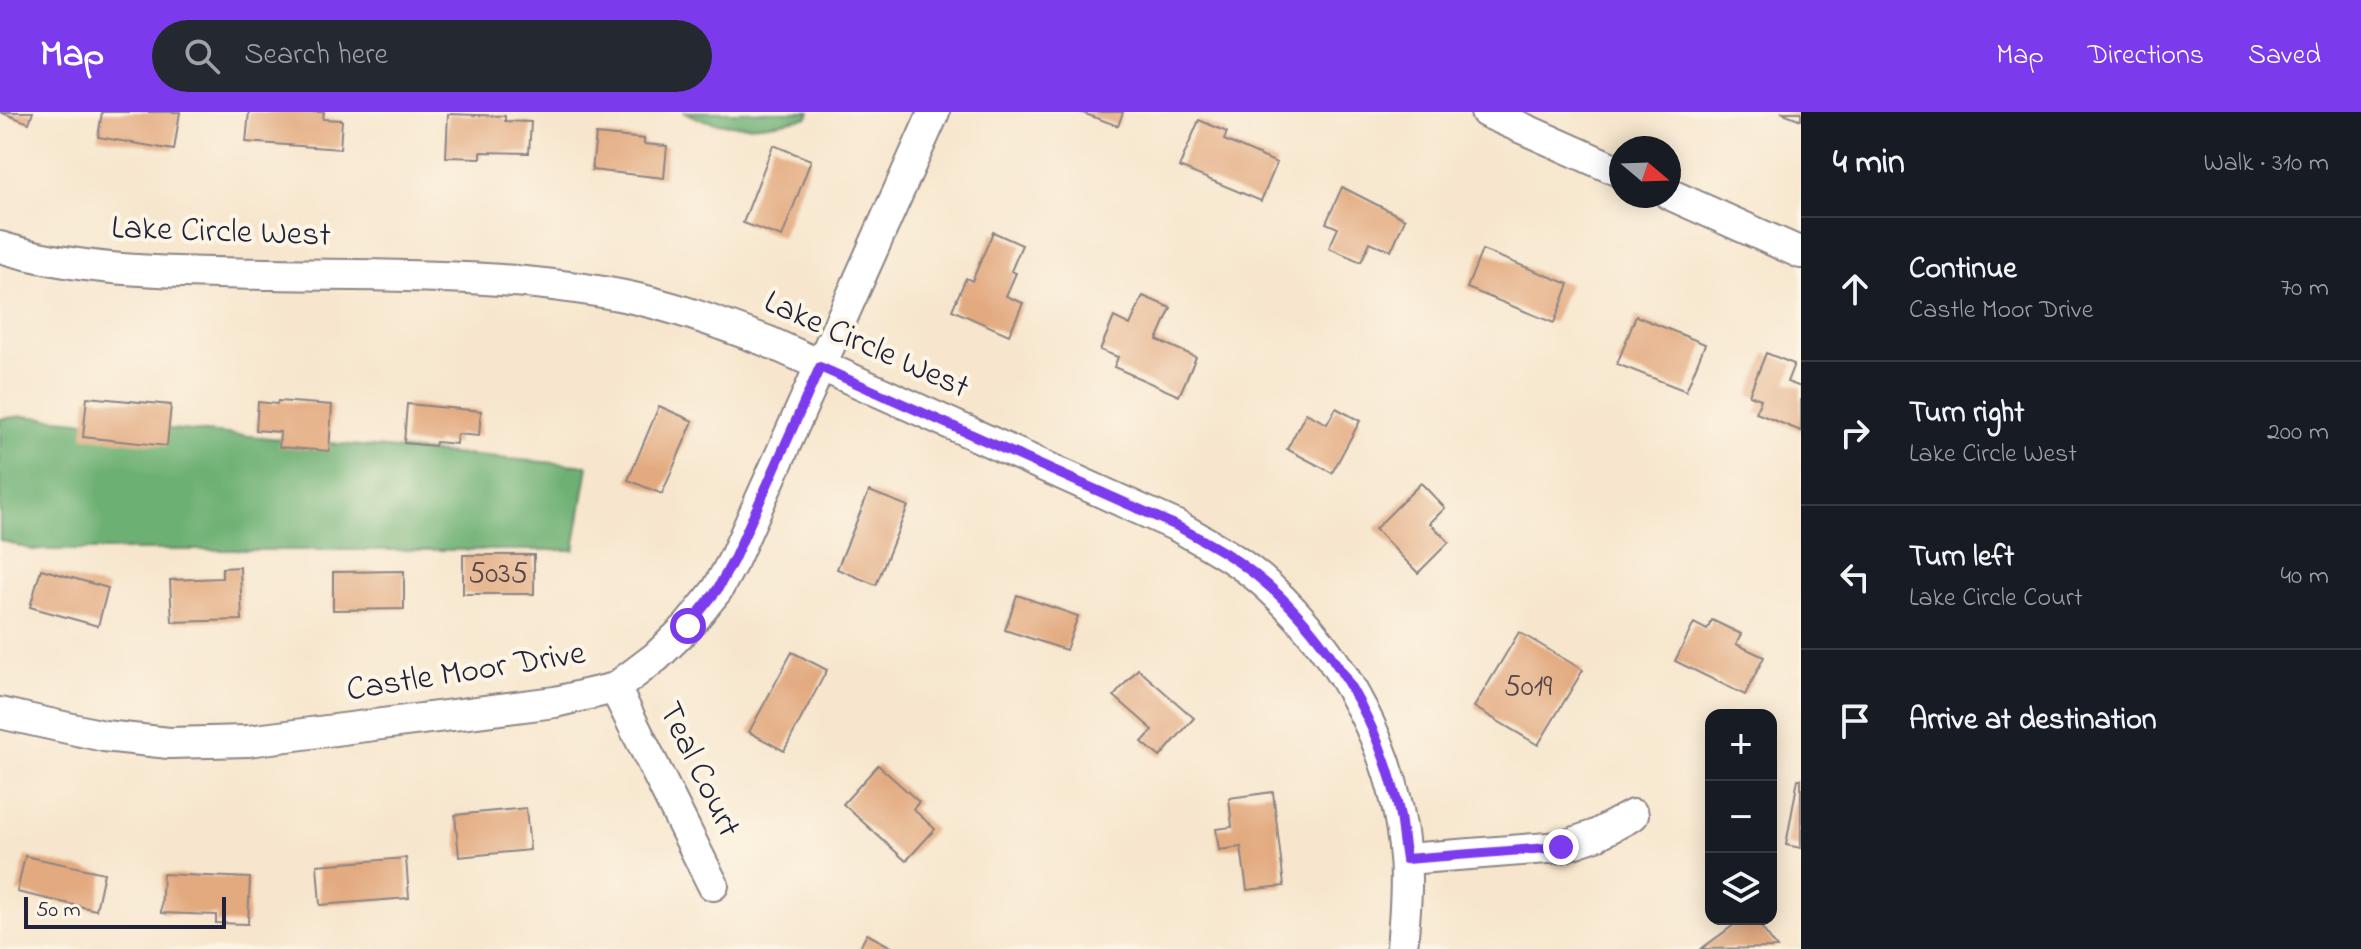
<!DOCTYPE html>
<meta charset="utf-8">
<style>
body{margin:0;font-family:"Indie Flower",sans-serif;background:#242831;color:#f1f3f6}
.controls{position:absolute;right:24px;bottom:24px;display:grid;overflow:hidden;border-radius:16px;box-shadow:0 4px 20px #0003}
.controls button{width:72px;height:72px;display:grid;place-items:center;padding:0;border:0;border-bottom:2px solid #363941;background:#171b24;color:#f1f3f6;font:40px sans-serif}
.compass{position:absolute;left:1609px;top:24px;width:72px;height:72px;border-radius:50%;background:#171b24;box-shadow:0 4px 20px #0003;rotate:109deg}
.scale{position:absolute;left:24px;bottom:20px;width:202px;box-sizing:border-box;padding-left:8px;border:4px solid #22223b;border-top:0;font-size:22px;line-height:28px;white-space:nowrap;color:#22223b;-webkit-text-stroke:6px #fcf5e5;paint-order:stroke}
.stop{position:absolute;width:24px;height:24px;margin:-18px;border:6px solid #7c3aed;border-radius:50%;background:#fff}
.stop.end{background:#7c3aed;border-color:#fff;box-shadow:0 2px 8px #0008}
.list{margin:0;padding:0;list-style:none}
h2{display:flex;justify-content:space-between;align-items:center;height:104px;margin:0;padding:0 32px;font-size:34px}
h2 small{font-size:26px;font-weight:400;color:#9ea1a6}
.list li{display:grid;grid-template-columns:52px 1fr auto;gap:24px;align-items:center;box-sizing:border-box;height:144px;padding:0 32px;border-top:2px solid #363941}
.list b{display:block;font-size:30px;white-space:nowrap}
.list p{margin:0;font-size:26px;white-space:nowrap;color:#9ea1a6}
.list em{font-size:26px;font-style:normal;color:#9ea1a6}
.icon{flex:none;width:44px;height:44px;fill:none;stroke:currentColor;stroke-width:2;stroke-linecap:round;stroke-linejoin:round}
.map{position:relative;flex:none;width:1801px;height:837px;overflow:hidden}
header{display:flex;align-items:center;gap:48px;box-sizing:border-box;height:112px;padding:0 40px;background:#7c3aed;color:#fff}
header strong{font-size:38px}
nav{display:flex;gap:44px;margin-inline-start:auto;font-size:28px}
.search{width:560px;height:72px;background:#242831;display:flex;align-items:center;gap:20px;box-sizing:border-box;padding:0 28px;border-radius:44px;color:#9ea1a6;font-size:30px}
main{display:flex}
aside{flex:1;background:#171b24}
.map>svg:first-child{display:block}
</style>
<header>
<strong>Map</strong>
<div class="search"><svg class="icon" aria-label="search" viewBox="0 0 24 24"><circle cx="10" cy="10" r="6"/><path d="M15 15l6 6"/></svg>Search here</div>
<nav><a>Map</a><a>Directions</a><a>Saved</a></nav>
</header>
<main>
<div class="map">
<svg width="1801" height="837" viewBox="0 0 1801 837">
<rect width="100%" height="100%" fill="#fcf5e5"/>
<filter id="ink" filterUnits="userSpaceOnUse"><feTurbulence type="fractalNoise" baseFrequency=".0125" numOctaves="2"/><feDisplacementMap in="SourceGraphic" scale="16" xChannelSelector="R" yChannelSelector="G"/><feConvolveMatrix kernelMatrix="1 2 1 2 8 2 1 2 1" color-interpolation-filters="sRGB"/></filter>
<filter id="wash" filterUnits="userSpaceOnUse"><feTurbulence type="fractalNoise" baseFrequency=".006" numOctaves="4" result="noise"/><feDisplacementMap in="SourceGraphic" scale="32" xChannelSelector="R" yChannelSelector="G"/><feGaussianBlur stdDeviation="1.8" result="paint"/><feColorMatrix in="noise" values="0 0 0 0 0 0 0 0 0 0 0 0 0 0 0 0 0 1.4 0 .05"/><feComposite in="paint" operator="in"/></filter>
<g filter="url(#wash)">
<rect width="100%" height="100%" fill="#f7e6cd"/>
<g fill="#6db073" stroke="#486957" stroke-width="2">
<path d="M683,0H810L808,5C763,15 726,20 683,0Z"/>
<polygon points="23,304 588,354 574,438 32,438 0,428 0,307"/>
</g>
<g id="blocks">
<g fill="#e3aa80">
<polygon points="0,0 33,0 29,11"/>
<polygon points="102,0 180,0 174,38 98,25"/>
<polygon points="249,0 324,0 323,7 342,8 340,37 246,30"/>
<polygon points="1080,0 1123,0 1118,14"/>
<polygon points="1781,0 1801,0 1801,8"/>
<polygon points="448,2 505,4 505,9 531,10 529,41 481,40 481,46 446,45"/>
<polygon points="1199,8 1227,20 1224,28 1277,51 1261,89 1179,55"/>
<polygon points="596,22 644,27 644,32 667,34 664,66 592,58"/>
<polygon points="773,33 811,48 782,125 743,111"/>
<polygon points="1342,75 1405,107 1391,139 1370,130 1361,150 1329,136 1338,116 1326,111"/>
<polygon points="993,120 1022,133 1011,159 1016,161 1006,184 1023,191 1009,223 952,198 966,166 972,169"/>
<polygon points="1482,138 1569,172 1554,211 1467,176"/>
<polygon points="1143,184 1171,196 1157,228 1196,245 1179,284 1114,255 1118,245 1100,238 1114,205 1130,213"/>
<polygon points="1636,204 1705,232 1686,279 1617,252"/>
<polygon points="1766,241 1794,252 1787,270 1801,275 1801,319 1756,301 1761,287 1749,283"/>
<polygon points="87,285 171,293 167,334 83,325"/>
<polygon points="278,289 332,293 329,339 279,335 280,320 256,318 258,290 277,292"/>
<polygon points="407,292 481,299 479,324 457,322 456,332 436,330 435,334 404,331"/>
<polygon points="659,294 693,309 662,382 628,368"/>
<polygon points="1336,296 1360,309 1332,361 1287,337 1306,301 1327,312"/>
<polygon points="1421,371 1445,396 1430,411 1449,430 1418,461 1375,417"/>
<polygon points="869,379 908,394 876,473 837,457"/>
<rect x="463" y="443" width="71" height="39"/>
<polygon points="240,455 242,508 172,510 170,468 222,466 222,456"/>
<polygon points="41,457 108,476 98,514 30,495"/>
<polygon points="404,459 404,497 333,498 333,460"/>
<polygon points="1017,483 1078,504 1066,538 1005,518"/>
<polygon points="1712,508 1741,522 1736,532 1764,545 1745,583 1675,549 1694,511 1707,518"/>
<polygon points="1519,520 1583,558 1538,633 1474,595"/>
<polygon points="792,540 827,558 784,639 749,620"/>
<polygon points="1138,557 1194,606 1160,645 1142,630 1153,618 1114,584"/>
<polygon points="878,653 919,690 913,697 935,717 906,749 843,692"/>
<polygon points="1798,667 1801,667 1801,736 1786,733"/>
<polygon points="1273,680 1284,774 1247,778 1241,735 1219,738 1216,717 1232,715 1229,686"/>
<polygon points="526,696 530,738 459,745 455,703"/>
<polygon points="25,744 104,761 96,798 17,780"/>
<polygon points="406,746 409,786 320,793 317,753"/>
<polygon points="163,762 250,766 248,812 216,811 216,803 161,801"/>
<polygon points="1742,807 1755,807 1777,836 1701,837"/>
<polygon points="867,822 895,837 859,837"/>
</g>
</g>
</g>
<g filter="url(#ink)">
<use href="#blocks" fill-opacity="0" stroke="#8c8484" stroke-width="2"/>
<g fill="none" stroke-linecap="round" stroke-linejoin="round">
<g stroke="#8c8484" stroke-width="34">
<g id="minor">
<polyline points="1486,0 1621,60"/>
<polyline points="1669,82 1801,141"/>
<path d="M0,135C88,162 181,160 272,162C389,164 509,161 624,184C674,194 721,212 769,230L1177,414C1209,432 1241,449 1268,474C1344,544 1397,642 1405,746C1408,776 1404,807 1402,837"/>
<polyline points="615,576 713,773"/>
<polyline points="0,601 104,624 169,631 248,629 555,590 615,576 656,545 688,514 717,478 734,447 934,0"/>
<polyline points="1406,747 1561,735 1596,723 1633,703"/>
</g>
</g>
<use href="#minor" stroke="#fff" stroke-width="30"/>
</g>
</g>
<g fill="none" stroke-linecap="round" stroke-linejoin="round" filter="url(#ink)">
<path stroke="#7c3aed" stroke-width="10" d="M688,514L717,478L734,447L820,255L1177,414C1193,423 1209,431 1225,441C1313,497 1377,597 1399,699C1402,714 1403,731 1406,747L1561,735"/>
</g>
<g text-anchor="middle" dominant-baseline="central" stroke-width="8" stroke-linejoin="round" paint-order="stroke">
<g font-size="30" fill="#52444c">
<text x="498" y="463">5035</text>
<text x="1528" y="576">5019</text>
</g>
<g font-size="34" fill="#22223b" stroke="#fcf5e5">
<text transform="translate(221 121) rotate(2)">Lake Circle West</text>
<text transform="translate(866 234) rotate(24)">Lake Circle West</text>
<text transform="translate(466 561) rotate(-9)">Castle Moor Drive</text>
<text transform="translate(698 658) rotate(64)">Teal Court</text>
</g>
</g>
</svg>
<div class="controls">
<button>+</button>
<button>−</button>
<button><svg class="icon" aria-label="layers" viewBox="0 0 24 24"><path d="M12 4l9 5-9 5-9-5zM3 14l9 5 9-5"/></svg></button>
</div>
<svg class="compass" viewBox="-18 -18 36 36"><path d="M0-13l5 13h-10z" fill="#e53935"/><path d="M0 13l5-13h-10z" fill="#9ea1a6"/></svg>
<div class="scale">50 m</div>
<div class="stop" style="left:688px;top:514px"></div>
<div class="stop end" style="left:1561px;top:735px"></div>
</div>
<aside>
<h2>4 min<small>Walk · 310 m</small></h2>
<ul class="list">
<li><svg class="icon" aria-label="ahead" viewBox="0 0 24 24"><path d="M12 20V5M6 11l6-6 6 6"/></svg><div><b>Continue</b><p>Castle Moor Drive</p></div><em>70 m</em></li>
<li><svg class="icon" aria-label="right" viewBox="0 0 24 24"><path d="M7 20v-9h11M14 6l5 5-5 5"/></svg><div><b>Turn right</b><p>Lake Circle West</p></div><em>200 m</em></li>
<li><svg class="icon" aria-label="left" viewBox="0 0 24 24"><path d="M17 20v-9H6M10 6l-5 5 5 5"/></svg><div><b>Turn left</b><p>Lake Circle Court</p></div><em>40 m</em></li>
<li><svg class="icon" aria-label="arrive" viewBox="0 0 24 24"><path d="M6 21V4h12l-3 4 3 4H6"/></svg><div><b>Arrive at destination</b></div></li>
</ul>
</aside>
</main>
